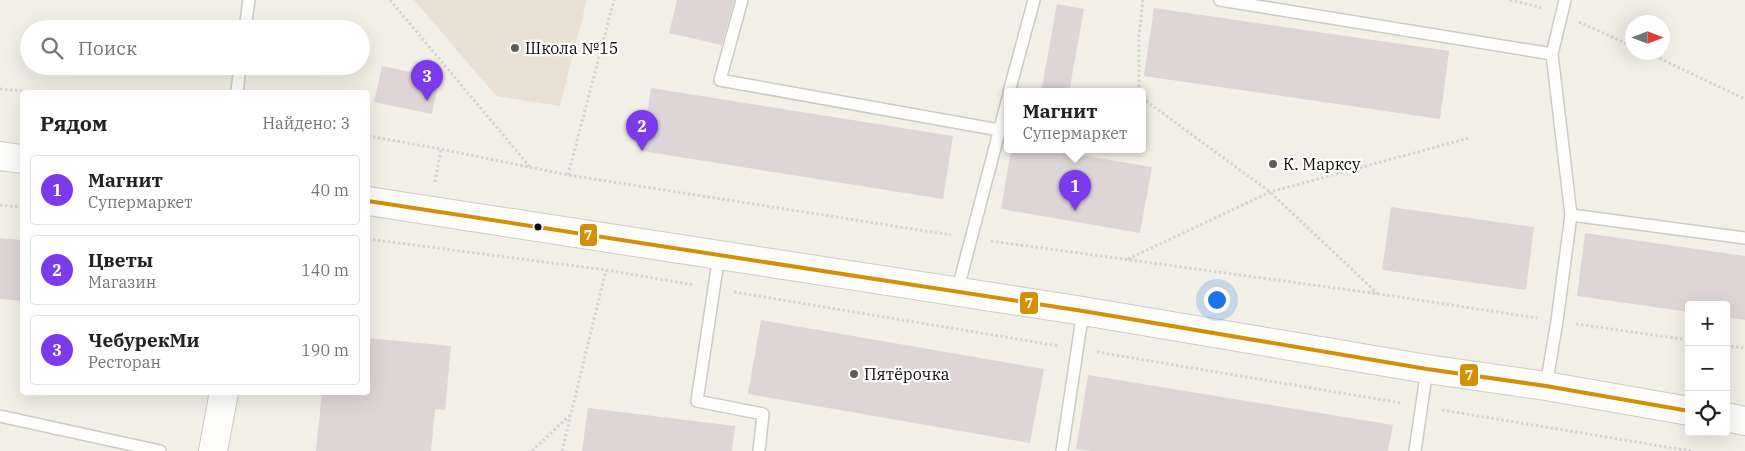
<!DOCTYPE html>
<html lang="ru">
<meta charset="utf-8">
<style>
body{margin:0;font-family:"IBM Plex Serif",serif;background:#f6f6f6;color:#222}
.controls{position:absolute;right:15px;bottom:15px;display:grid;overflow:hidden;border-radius:5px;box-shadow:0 5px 20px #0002}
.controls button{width:45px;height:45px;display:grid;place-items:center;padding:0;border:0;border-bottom:1px solid #e0e0e0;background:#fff;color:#222;font:25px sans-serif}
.compass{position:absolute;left:1625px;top:15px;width:45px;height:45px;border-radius:50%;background:#fff;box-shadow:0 5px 20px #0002;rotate:90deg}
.you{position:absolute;left:1216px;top:299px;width:18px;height:18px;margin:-12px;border:4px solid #fff;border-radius:50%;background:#1a73e8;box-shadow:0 0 0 8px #1a73e833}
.badge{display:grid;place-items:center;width:32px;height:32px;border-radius:50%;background:#7c3aed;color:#fff;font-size:16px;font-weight:700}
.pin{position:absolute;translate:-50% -41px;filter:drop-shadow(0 1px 2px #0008)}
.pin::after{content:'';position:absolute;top:26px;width:18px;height:15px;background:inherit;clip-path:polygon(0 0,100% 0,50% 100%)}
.popup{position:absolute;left:1004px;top:88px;width:142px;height:65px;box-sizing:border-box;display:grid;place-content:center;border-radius:5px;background:#fff;filter:drop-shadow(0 1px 4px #0005);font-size:16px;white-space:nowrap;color:#767676}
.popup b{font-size:19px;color:#222}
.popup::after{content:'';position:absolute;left:50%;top:100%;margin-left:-10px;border:10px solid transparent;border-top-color:#fff}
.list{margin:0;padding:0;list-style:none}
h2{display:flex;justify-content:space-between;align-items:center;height:65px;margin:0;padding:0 20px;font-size:21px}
h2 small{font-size:16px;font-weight:400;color:#767676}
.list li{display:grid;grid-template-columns:32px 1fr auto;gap:15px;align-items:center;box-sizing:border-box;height:70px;margin:0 10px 10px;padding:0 10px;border:1px solid #e0e0e0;border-radius:5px}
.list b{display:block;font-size:19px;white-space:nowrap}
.list p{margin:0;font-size:16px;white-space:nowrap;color:#767676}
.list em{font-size:16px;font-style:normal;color:#767676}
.icon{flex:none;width:28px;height:28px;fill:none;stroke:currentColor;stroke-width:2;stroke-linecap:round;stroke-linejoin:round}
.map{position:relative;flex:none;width:1745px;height:451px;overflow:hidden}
.search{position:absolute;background:#fff;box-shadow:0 5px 20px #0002;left:20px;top:20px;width:350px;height:55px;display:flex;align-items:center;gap:12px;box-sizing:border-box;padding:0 18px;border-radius:28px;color:#767676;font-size:19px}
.panel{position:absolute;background:#fff;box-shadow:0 5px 20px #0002;left:20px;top:90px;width:350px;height:305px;border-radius:5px}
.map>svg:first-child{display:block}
</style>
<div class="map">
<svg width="1745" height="451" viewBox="0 0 1745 451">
<rect width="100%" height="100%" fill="#f2efe7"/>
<polygon fill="#e8e1d3" points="414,0 587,0 560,106 496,96"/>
<g fill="#ded5d6">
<polygon points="677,0 734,0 722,45 669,33"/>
<polygon points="1057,4 1084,9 1069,92 1041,92"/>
<polygon points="1154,8 1449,51 1440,119 1144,76"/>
<polygon points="382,66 439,78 432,114 374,102"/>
<polygon points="651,88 953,136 943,199 642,151"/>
<polygon points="1011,150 1051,150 1152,167 1140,233 1001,209"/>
<polygon points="1391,207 1534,227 1526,290 1382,270"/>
<polygon points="1585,233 1745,256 1745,320 1726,317 1726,305 1689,305 1689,312 1577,296"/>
<polygon points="0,238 22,240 22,301 0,299"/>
<polygon points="761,320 1044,369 1030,443 748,394"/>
<polygon points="368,338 451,346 445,410 435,409 431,451 316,451 322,392 368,392"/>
<polygon points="1088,375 1393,425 1388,451 1090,451 1076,449"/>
<polygon points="588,408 735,426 732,451 582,451"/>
</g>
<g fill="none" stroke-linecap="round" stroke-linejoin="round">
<g stroke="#cccac4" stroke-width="14">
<g id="lane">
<polyline points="742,0 720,80 999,130"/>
<polyline points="1220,0 1552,54 1571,215 1557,321 1546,386"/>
<polyline points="245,29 249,0"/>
<polyline points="1552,54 1565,0"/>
<polyline points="237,92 240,66"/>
<polyline points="1009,92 1034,0"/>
<polyline points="1571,215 1745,238"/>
<polyline points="719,255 697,401 763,414 759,451"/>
<polyline points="957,292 1008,98"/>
<polyline points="0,416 160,451"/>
<polyline points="1062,451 1083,311"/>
<polyline points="1415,451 1427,369"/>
</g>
</g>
<g stroke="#cccac4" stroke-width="30">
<g id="secondary">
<polyline points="0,156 22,159"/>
<polyline points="368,201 1083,311 1427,369 1546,386 1689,411"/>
<polyline points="1726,417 1745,421"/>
<polyline points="213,451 224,392"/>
</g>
</g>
<g stroke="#d3d3d1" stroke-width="3" stroke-dasharray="2.5 2.5" stroke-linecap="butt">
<polyline points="390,0 530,167"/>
<polyline points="1510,0 1543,8"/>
<polyline points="1579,22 1632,46"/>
<polyline points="1646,52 1745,99"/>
<polyline points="0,89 33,92"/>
<polyline points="1139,92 1139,36 1143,0"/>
<polyline points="1142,98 1270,192 1378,294"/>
<polyline points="368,136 441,149 568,175 951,235"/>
<polyline points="568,175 614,0"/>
<polyline points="435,182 441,149"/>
<polyline points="0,205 22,207"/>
<polyline points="368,239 606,270 694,285"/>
<polyline points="991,241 1379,294 1537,318"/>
<polyline points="1128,259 1270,192 1469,138"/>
<polyline points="734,292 1059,346"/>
<polyline points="1576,324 1689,340"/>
<polyline points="1726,346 1745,348"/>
<polyline points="1097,352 1401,403"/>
<polyline points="1442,410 1691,451"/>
<polyline points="532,451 570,415"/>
<polyline points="562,451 606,270"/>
</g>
<use href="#lane" stroke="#fdfdfb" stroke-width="11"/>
<use href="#secondary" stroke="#fdfdfb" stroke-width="28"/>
<g stroke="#fff" stroke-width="8">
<polyline id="bus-1" points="368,201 1083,311 1427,369 1546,386 1689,411"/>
</g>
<use href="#bus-1" stroke="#d48f02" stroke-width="4"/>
</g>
<g fill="#5f5d57" stroke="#fff" stroke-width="2">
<circle cx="515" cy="48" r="5"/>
<circle cx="1273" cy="164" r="5"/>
<circle cx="854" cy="374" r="5"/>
</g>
<circle fill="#100e0a" stroke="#fff" stroke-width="2" cx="538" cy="227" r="4.5"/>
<g text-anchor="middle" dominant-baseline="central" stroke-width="4.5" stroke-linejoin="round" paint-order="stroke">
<g font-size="16" fill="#100e0a" stroke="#fff" text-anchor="start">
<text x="525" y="48">Школа №15</text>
<text x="1283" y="164">К. Марксу</text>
<text x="864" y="374">Пятёрочка</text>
</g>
</g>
<g stroke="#fff" stroke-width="2">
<rect x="579" y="223" width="19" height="24" rx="5" fill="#d48f02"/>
<rect x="1019" y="291" width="20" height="24" rx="5" fill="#d48f02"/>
<rect x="1459" y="363" width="20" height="24" rx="5" fill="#d48f02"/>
</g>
<g font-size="14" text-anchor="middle" font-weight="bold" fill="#fff">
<text x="588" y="240">7</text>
<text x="1029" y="308">7</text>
<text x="1469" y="380">7</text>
</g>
</svg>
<div class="controls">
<button>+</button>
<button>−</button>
<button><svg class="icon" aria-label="locate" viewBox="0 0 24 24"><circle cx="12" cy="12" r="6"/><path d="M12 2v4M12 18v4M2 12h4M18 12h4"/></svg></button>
</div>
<svg class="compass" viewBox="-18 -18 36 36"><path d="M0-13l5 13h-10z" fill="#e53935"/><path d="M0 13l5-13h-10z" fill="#767676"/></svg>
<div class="you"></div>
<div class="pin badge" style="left:1075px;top:211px">1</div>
<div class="popup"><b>Магнит</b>Супермаркет</div>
<div class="pin badge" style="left:642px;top:151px">2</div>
<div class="pin badge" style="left:427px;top:101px">3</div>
<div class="search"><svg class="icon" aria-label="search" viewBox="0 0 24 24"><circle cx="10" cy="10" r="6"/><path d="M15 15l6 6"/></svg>Поиск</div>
<section class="panel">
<h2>Рядом<small>Найдено: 3</small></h2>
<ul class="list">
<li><span class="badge">1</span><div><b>Магнит</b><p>Супермаркет</p></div><em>40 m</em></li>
<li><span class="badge">2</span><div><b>Цветы</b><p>Магазин</p></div><em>140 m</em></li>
<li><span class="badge">3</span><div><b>ЧебурекМи</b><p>Ресторан</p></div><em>190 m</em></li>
</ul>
</section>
</div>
